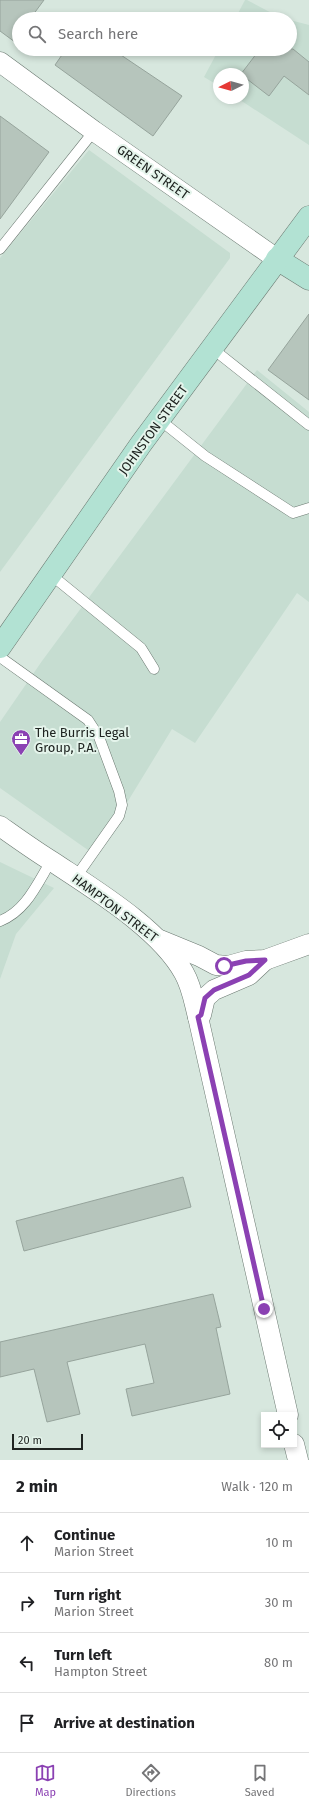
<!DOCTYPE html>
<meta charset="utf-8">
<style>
body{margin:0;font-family:"Fira Sans",sans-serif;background:#f2f2f2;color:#202124}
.controls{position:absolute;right:12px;bottom:12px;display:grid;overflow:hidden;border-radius:0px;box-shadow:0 2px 6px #0003}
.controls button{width:36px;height:36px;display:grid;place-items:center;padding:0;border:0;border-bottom:1px solid #e0e0e0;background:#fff;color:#202124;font:20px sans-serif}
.compass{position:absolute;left:213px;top:68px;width:36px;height:36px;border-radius:50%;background:#fff;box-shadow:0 2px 6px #0003;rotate:265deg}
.scale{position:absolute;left:12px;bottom:10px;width:71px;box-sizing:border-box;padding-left:4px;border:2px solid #202522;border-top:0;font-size:11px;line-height:14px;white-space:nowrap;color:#202522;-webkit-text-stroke:3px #e4f4eb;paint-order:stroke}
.stop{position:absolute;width:12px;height:12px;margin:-9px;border:3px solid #8b41b3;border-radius:50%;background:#fff}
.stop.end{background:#8b41b3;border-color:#fff;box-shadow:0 1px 4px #0008}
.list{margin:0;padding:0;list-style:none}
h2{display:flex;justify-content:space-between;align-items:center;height:52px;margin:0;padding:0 16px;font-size:17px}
h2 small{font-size:13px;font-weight:400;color:#757577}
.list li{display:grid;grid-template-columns:26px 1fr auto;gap:12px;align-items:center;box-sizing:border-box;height:60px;padding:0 16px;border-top:1px solid #e0e0e0}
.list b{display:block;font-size:15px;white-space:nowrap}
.list p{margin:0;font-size:13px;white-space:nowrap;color:#757577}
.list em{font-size:13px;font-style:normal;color:#757577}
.icon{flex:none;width:22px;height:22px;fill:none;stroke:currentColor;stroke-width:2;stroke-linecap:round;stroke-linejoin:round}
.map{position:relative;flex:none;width:309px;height:1460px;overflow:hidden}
.search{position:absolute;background:#fff;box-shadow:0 2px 6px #0003;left:12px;right:12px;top:12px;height:44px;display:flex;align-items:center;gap:10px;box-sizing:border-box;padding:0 14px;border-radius:22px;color:#757577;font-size:15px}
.sheet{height:292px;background:#fff}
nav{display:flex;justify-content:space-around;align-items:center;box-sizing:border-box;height:56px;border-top:1px solid #e0e0e0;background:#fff;font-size:11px;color:#757577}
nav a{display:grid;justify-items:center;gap:2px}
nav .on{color:#8b41b3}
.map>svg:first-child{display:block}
</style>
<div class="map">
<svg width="309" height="1460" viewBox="0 0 309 1460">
<rect width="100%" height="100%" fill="#d7e7de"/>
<g fill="#c6ddd1">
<polygon points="245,0 247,0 283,19 235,19"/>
<polygon points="290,20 309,25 309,145 237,98 243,98 243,74 219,74 219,86 204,77 219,49 290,49"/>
<polygon points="89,150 230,253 230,258 0,572 0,258"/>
<polygon points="257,370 309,412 309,602 297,593 195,743 172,729 95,855 0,788 0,722 42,661"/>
<polygon points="0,862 54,888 16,934 0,979"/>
</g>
<g fill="#b6c5bc" stroke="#96a49c">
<polygon points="0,0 44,0 30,19 19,19 19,45 0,31"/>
<polygon points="66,49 112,49 182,96 153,136 55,65"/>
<polygon points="260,49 293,49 309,62 309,95 284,76 269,96 243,76 243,74 241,74"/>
<polygon points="0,116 49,152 0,219"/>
<polygon points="309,314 309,400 268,370"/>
<polygon points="183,1177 191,1207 24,1251 16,1221"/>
<polygon points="213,1294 221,1327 216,1328 230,1394 132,1416 126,1389 154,1383 145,1344 67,1362 80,1414 47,1422 34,1369 0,1377 0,1342"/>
</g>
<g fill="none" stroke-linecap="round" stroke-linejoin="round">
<g stroke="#6a7870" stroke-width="11">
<g id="lane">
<polyline points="0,249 94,131"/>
<polyline points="213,349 309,425"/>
<polyline points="160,420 205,456 293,513 309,508"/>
<polyline points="50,574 141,648 154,669"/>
<polyline points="0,657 88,720 99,737 119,791 122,805 119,816 76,877"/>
<path d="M0,921C26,911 37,884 51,861"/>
</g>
</g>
<g stroke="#6a7870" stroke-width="21">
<g id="street">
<polyline points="0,62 94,131 277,259"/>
<path d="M0,826C17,838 35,851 53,862C95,890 160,929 184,973C192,987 194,1002 198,1017L288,1415"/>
<polyline points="160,940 199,956 216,965 228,966 246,961 265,960 309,944"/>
<polyline points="198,1017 201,1015 205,998 214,990 249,975 265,960"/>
<polyline points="294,1444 298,1460"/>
</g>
</g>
<g stroke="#6a7870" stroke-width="23">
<g id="secondary">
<polyline points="277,259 309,279"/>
<polyline points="0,647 141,444 309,217"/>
</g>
</g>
<use href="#lane" stroke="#fff" stroke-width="10"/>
<use href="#street" stroke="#fff" stroke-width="20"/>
<use href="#secondary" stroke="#b2e2d3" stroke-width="22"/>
</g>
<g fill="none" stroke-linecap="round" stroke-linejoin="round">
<polyline stroke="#8b41b3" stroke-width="5" points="224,966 246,961 265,960 249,975 214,990 205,998 201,1015 198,1017 264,1309"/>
</g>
<defs>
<g id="office-pin" transform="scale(1)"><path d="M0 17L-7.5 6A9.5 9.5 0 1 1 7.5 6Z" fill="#8b41b3" stroke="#e4f4eb"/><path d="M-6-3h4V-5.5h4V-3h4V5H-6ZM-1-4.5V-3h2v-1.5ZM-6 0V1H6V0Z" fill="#fff"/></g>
</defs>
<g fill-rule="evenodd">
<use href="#office-pin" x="21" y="739"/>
</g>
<g text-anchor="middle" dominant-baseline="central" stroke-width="4" stroke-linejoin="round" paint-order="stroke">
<g font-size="13" fill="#202522" stroke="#e4f4eb">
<text transform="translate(153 172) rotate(35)">GREEN STREET</text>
<text transform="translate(153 430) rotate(-54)">JOHNSTON STREET</text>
<text transform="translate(115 908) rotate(37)">HAMPTON STREET</text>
</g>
<g font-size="13" fill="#202522" stroke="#e4f4eb" text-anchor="start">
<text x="35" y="732">The Burris Legal<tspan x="35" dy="15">Group, P.A.</tspan></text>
</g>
</g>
</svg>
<div class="controls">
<button><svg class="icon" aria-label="locate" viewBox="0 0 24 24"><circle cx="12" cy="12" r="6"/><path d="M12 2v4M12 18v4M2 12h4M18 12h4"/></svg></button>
</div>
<svg class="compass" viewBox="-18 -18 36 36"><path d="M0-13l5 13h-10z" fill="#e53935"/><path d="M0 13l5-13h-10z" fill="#757577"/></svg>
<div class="scale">20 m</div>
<div class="stop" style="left:224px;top:966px"></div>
<div class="stop end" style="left:264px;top:1309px"></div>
<div class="search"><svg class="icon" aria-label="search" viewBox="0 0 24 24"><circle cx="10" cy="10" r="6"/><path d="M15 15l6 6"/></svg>Search here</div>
</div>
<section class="sheet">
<h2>2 min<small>Walk · 120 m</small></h2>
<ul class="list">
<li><svg class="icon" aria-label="ahead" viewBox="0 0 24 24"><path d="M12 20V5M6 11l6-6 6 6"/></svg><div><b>Continue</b><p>Marion Street</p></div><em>10 m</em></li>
<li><svg class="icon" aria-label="right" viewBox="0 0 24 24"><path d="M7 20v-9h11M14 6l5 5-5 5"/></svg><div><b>Turn right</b><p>Marion Street</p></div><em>30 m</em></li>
<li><svg class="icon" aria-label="left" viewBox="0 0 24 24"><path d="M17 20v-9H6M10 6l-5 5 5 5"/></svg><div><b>Turn left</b><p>Hampton Street</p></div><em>80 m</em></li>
<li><svg class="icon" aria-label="arrive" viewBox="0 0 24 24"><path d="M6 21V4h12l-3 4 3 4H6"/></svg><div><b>Arrive at destination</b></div></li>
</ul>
</section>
<nav>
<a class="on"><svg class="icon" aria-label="map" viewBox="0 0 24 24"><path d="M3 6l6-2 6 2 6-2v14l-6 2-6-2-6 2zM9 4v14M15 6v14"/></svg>Map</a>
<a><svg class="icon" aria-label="directions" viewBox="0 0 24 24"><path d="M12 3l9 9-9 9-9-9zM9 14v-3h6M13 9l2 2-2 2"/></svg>Directions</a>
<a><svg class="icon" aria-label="saved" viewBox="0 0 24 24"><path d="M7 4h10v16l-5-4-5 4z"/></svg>Saved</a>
</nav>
